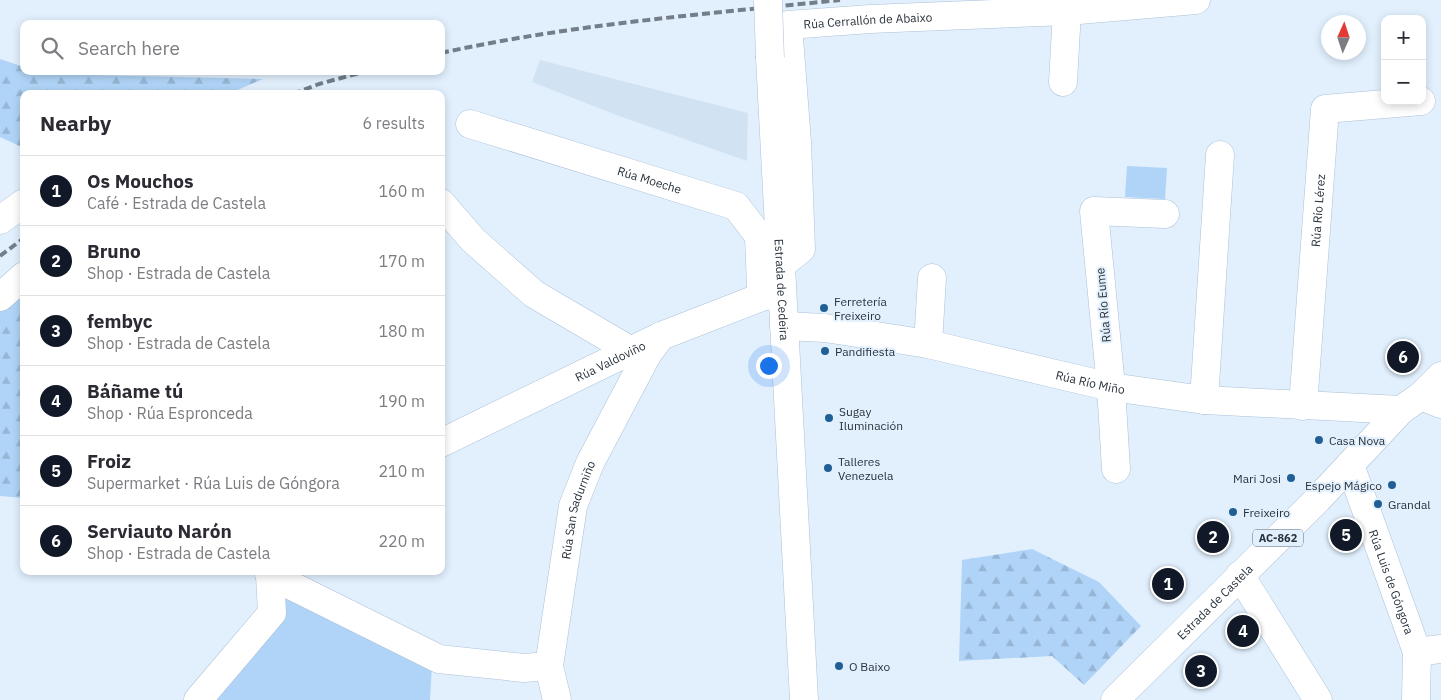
<!DOCTYPE html>
<meta charset="utf-8">
<style>
body{margin:0;font-family:"IBM Plex Sans",sans-serif;background:#f2f2f3;color:#2b2b33}
.controls{position:absolute;right:15px;top:15px;display:grid;overflow:hidden;border-radius:10px;box-shadow:0 2px 8px #0003}
.controls button{width:45px;height:45px;display:grid;place-items:center;padding:0;border:0;border-bottom:1px solid #e1e1e2;background:#fff;color:#2b2b33;font:25px sans-serif}
.compass{position:absolute;left:1321px;top:15px;width:45px;height:45px;border-radius:50%;background:#fff;box-shadow:0 2px 8px #0003;rotate:3deg}
.you{position:absolute;left:768px;top:365px;width:18px;height:18px;margin:-12px;border:4px solid #fff;border-radius:50%;background:#1a73e8;box-shadow:0 0 0 8px #1a73e833}
.badge{display:grid;place-items:center;width:32px;height:32px;border-radius:50%;background:#111827;color:#fff;font-size:16px;font-weight:700}
.pin{position:absolute;translate:-50% -50%;border:2px solid #fff;box-shadow:0 1px 5px #0006}
.list{margin:0;padding:0;list-style:none}
h2{display:flex;justify-content:space-between;align-items:center;height:65px;margin:0;padding:0 20px;font-size:21px}
h2 small{font-size:16px;font-weight:400;color:#7c7c81}
.list li{display:grid;grid-template-columns:32px 1fr auto;gap:15px;align-items:center;box-sizing:border-box;height:70px;padding:0 20px;border-top:1px solid #e1e1e2}
.list b{display:block;font-size:19px;white-space:nowrap}
.list p{margin:0;font-size:16px;white-space:nowrap;color:#7c7c81}
.list em{font-size:16px;font-style:normal;color:#7c7c81}
.icon{flex:none;width:28px;height:28px;fill:none;stroke:currentColor;stroke-width:2;stroke-linecap:round;stroke-linejoin:round}
.map{position:relative;flex:none;width:1441px;height:700px;overflow:hidden}
.search{position:absolute;background:#fff;box-shadow:0 2px 8px #0003;left:20px;top:20px;width:425px;height:55px;display:flex;align-items:center;gap:12px;box-sizing:border-box;padding:0 18px;border-radius:10px;color:#7c7c81;font-size:19px}
.panel{position:absolute;background:#fff;box-shadow:0 2px 8px #0003;left:20px;top:90px;width:425px;height:485px;border-radius:10px}
.map>svg:first-child{display:block}
</style>
<div class="map">
<svg width="1441" height="700" viewBox="0 0 1441 700">
<defs>
<pattern id="forest-firs" width="22" height="20" patternUnits="userSpaceOnUse" patternTransform="scale(1.25)"><rect width="22" height="20" fill="#b0d4f7"/><path d="M5 1l3.5 6h-7zM16 11l3.5 6h-7z" fill="#97b6d5"/></pattern>
</defs>
<rect width="100%" height="100%" fill="#e2f0fe"/>
<polygon fill="#d1e2f2" points="540,60 748,113 747,161 619,116 532,82"/>
<g fill="#b0d4f7">
<polygon points="1127,166 1167,168 1165,199 1125,197"/>
<polygon points="288,593 432,665 430,700 214,700 268,633"/>
</g>
<g fill="url(#forest-firs)">
<polygon points="0,59 24,67 24,71 38,71 47,74 263,79 228,94 24,94 24,148 0,137"/>
<polygon points="24,271 24,498 0,496 0,294"/>
<polygon points="1032,549 1099,582 1141,626 1084,685 1052,656 959,661 962,560"/>
</g>
<g fill="none" stroke-linecap="round" stroke-linejoin="round">
<g stroke="#abc1d7" stroke-width="29">
<g id="minor">
<polyline points="1063,82 1067,11"/>
<path id="s1" d="M470,124L736,206L759,236L761,286L764,296"/>
<polyline points="441,203 473,240 534,294 633,352"/>
<polyline points="0,220 24,203"/>
<path id="s2" d="M781,265L801,249L797,142L788,25L870,19L1067,11L1196,0"/>
<polyline points="0,297 24,276"/>
<path id="s3" d="M784,326L825,328L928,344L1111,387L1204,400L1401,410"/>
<polyline points="928,344 932,278"/>
<polyline points="1421,396 1441,404"/>
<polyline points="1204,400 1220,155"/>
<path id="s4" d="M1303,406L1325,109L1421,101"/>
<path id="s5" d="M441,443L661,336L764,296L782,295"/>
<path id="s6" d="M1350,465L1417,652L1416,700"/>
<polyline points="1116,469 1111,387 1094,211 1165,214"/>
<polyline points="268,571 270,575 439,659 524,668 549,666"/>
<polyline points="1240,575 1318,700"/>
<polyline points="1417,652 1441,649"/>
<polyline points="198,700 272,613 270,575"/>
<path id="s7" d="M557,700L549,666L573,506L590,463L648,353L661,336"/>
</g>
</g>
<g stroke="#abc1d7" stroke-width="29">
<g id="major">
<path id="s8" d="M770,58L804,700"/>
<path id="s9" d="M1115,700L1318,499L1401,410L1421,396L1441,376"/>
</g>
</g>
<use href="#minor" stroke="#fff" stroke-width="28"/>
<use href="#major" stroke="#fff" stroke-width="28"/>
<g stroke="#737e89" stroke-width="4" stroke-dasharray="8 4" stroke-linecap="butt">
<path d="M441,53C573,24 707,14 840,0"/>
<polyline points="293,94 319,84 367,71"/>
<polyline points="0,256 24,238"/>
</g>
<g stroke="#abc1d7" stroke-width="29" stroke-linecap="butt">
<polyline id="major-bridge" points="768,0 770,58"/>
</g>
<use href="#major-bridge" stroke="#fff" stroke-width="28"/>
</g>
<g fill="#1f5f95" stroke="#e2f0fe" stroke-width="2">
<circle cx="824" cy="308" r="5"/>
<circle cx="825" cy="351" r="5"/>
<circle cx="829" cy="418" r="5"/>
<circle cx="1319" cy="440" r="5"/>
<circle cx="828" cy="468" r="5"/>
<circle cx="1291" cy="478" r="5"/>
<circle cx="1392" cy="485" r="5"/>
<circle cx="1378" cy="504" r="5"/>
<circle cx="1233" cy="512" r="5"/>
<circle cx="839" cy="666" r="5"/>
</g>
<g text-anchor="middle" dominant-baseline="central" stroke-width="4" stroke-linejoin="round" paint-order="stroke">
<rect fill="#e2f0fe" stroke="#606b76" stroke-width="1" x="1253" y="529.5" width="50" height="17" rx="4"/>
<g font-size="11" font-weight="bold" fill="#29323b">
<text x="1278" y="538">AC-862</text>
</g>
<g font-size="12" fill="#29323b" stroke="#e2f0fe">
<text stroke="none"><textPath href="#s2" startOffset="330">Rúa Cerrallón de Abaixo</textPath></text>
<text stroke="none"><textPath href="#s1" startOffset="188">Rúa Moeche</textPath></text>
<text stroke="none"><textPath href="#s4" startOffset="196">Rúa Río Lérez</textPath></text>
<text stroke="none"><textPath href="#s8" startOffset="232">Estrada de Cedeira</textPath></text>
<text transform="translate(1103 305) rotate(-95)">Rúa Río Eume</text>
<text stroke="none"><textPath href="#s5" startOffset="188">Rúa Valdoviño</textPath></text>
<text stroke="none"><textPath href="#s3" startOffset="312">Rúa Río Miño</textPath></text>
<text stroke="none"><textPath href="#s7" startOffset="194">Rúa San Sadurniño</textPath></text>
<text stroke="none"><textPath href="#s6" startOffset="124">Rúa Luis de Góngora</textPath></text>
<text stroke="none"><textPath href="#s9" startOffset="140">Estrada de Castela</textPath></text>
</g>
<g font-size="12" fill="#29323b" stroke="#e2f0fe" text-anchor="start">
<text x="834" y="301">Ferretería<tspan x="834" dy="14">Freixeiro</tspan></text>
<text x="835" y="351">Pandifiesta</text>
<text x="839" y="411">Sugay<tspan x="839" dy="14">Iluminación</tspan></text>
<text x="1329" y="440">Casa Nova</text>
<text x="838" y="461">Talleres<tspan x="838" dy="14">Venezuela</tspan></text>
<text x="1281" y="478" text-anchor="end">Mari Josi</text>
<text x="1382" y="485" text-anchor="end">Espejo Mágico</text>
<text x="1388" y="504">Grandal</text>
<text x="1243" y="512">Freixeiro</text>
<text x="849" y="666">O Baixo</text>
</g>
</g>
</svg>
<div class="controls">
<button>+</button>
<button>−</button>
</div>
<svg class="compass" viewBox="-18 -18 36 36"><path d="M0-13l5 13h-10z" fill="#e53935"/><path d="M0 13l5-13h-10z" fill="#7c7c81"/></svg>
<div class="you"></div>
<div class="pin badge" style="left:1168px;top:584px">1</div>
<div class="pin badge" style="left:1213px;top:537px">2</div>
<div class="pin badge" style="left:1201px;top:671px">3</div>
<div class="pin badge" style="left:1243px;top:631px">4</div>
<div class="pin badge" style="left:1346px;top:535px">5</div>
<div class="pin badge" style="left:1403px;top:357px">6</div>
<div class="search"><svg class="icon" aria-label="search" viewBox="0 0 24 24"><circle cx="10" cy="10" r="6"/><path d="M15 15l6 6"/></svg>Search here</div>
<section class="panel">
<h2>Nearby<small>6 results</small></h2>
<ul class="list">
<li><span class="badge">1</span><div><b>Os Mouchos</b><p>Café · Estrada de Castela</p></div><em>160 m</em></li>
<li><span class="badge">2</span><div><b>Bruno</b><p>Shop · Estrada de Castela</p></div><em>170 m</em></li>
<li><span class="badge">3</span><div><b>fembyc</b><p>Shop · Estrada de Castela</p></div><em>180 m</em></li>
<li><span class="badge">4</span><div><b>Báñame tú</b><p>Shop · Rúa Espronceda</p></div><em>190 m</em></li>
<li><span class="badge">5</span><div><b>Froiz</b><p>Supermarket · Rúa Luis de Góngora</p></div><em>210 m</em></li>
<li><span class="badge">6</span><div><b>Serviauto Narón</b><p>Shop · Estrada de Castela</p></div><em>220 m</em></li>
</ul>
</section>
</div>
